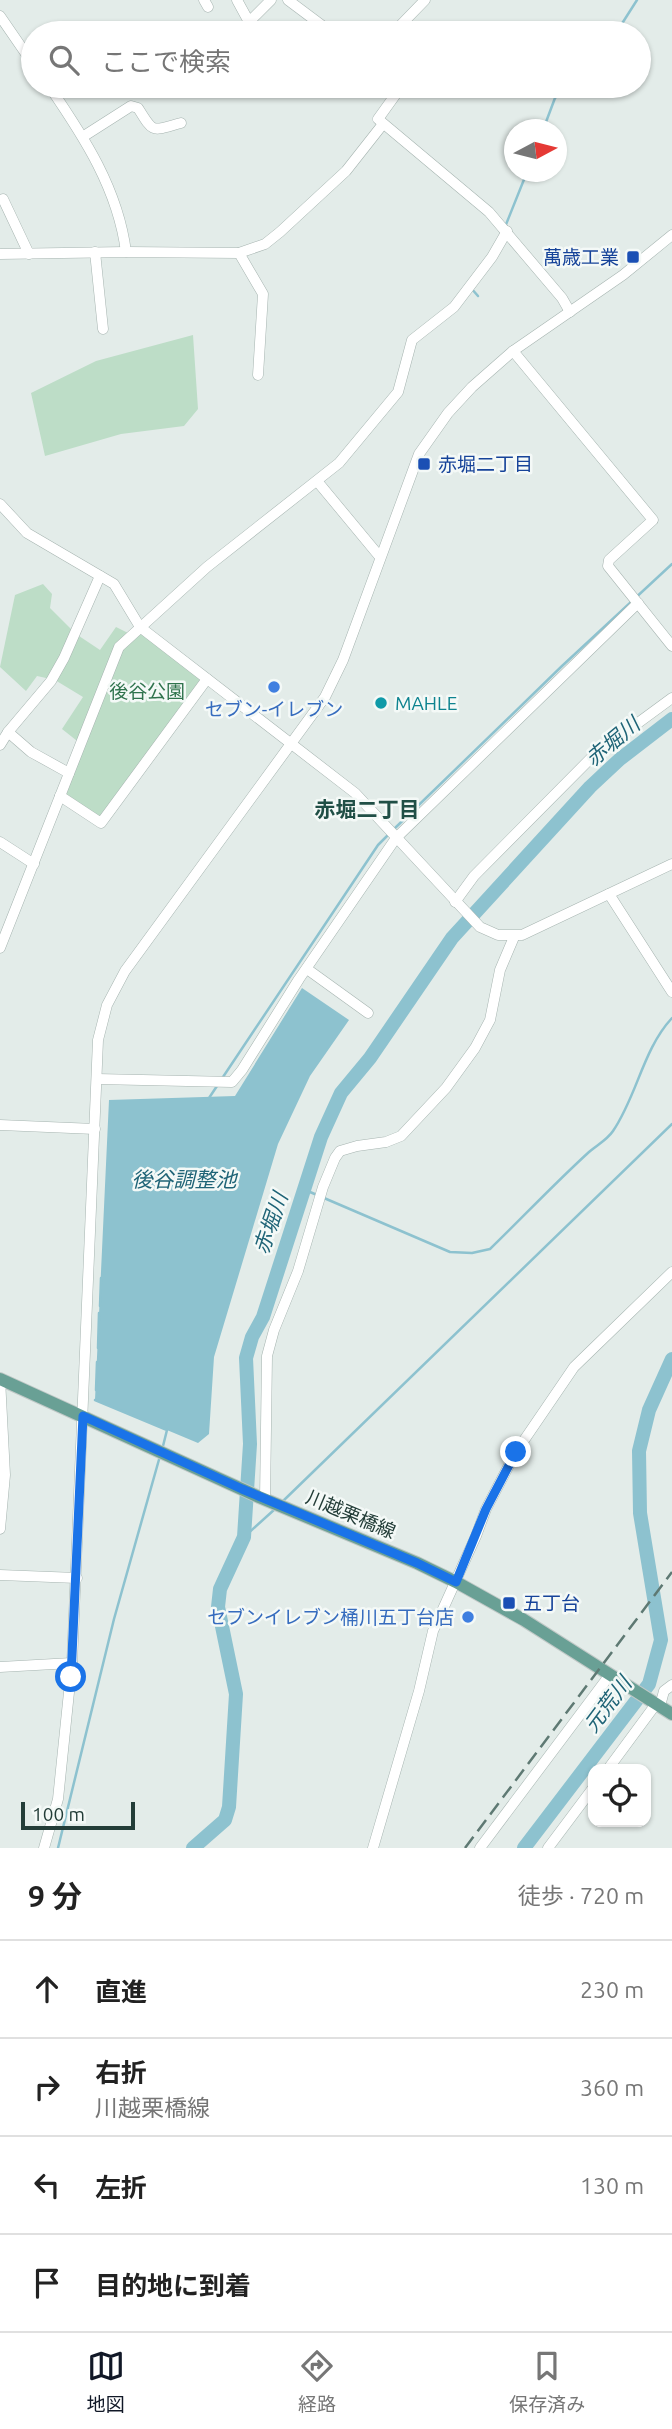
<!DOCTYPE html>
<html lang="ja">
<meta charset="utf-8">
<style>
body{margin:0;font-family:Ubuntu,"Noto Sans JP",sans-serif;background:#f2f2f2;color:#222}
.controls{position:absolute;right:21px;bottom:21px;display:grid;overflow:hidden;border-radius:14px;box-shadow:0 2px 5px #0004}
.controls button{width:63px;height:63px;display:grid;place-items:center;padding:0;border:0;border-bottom:2px solid #e0e0e0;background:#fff;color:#222;font:35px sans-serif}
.compass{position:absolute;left:504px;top:119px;width:63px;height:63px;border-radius:50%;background:#fff;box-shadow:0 2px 5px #0004;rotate:83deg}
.scale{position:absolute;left:21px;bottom:18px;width:114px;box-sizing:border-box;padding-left:7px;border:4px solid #233d38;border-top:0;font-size:19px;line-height:24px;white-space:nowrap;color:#233d38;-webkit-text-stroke:5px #f4f9f7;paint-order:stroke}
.stop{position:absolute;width:21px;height:21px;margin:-16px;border:5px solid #1a73e8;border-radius:50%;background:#fff}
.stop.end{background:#1a73e8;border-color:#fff;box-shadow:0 2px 7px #0008}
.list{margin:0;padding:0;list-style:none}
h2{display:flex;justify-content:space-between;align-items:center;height:91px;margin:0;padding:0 28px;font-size:30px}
h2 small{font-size:23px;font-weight:400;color:#767676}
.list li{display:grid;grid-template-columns:46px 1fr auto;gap:21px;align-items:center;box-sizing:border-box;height:98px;padding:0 28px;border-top:2px solid #e0e0e0}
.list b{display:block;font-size:26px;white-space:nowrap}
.list p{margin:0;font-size:23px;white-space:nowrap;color:#767676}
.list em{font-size:23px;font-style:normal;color:#767676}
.icon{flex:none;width:38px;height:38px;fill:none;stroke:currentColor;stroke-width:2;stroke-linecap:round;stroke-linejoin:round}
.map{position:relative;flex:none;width:672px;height:1848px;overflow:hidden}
.search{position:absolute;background:#fff;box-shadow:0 2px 5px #0004;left:21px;right:21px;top:21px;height:77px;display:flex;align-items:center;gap:18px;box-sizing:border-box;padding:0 24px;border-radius:38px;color:#767676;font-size:26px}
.sheet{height:483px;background:#fff}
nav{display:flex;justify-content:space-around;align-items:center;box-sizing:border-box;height:98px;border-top:2px solid #e0e0e0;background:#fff;font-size:19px;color:#767676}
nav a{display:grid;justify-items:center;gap:4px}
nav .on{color:#111827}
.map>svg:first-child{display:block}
</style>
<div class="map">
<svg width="672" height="1848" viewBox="0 0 672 1848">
<rect width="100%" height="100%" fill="#e3ece9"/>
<g fill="#bdddc7">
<polygon points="193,335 198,409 184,426 121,434 45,456 31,393 96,361"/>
<polygon points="43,584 52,594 50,608 76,634 100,650 116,627 132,635 140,627 207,679 101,823 60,796 81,744 62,729 83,697 55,680 37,676 26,691 0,667 15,595"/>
</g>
<polygon fill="#8dc2cf" points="302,988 349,1020 310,1076 278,1144 214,1357 209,1434 198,1443 95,1400 109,1100 235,1096"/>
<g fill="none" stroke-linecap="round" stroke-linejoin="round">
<g stroke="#8dc2cf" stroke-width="2.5">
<polyline points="616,33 637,0"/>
<polyline points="543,130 555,98 567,86"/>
<polyline points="505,227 527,172"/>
<polyline points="471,288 478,296"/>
<polyline points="393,830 562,666 672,564"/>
<polyline points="223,1077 378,845 388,835"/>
<polyline points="209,1098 217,1086"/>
<path d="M303,1189L450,1252L472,1253L490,1249C523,1217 555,1183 589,1152C597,1145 607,1140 613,1131C637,1096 643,1049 672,1018"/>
<polyline points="100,1306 101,1278"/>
<polyline points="98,1348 99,1313"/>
<polyline points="96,1390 97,1362"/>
<polyline points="95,1400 167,1430 162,1450"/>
<polyline points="282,1502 672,1124"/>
<polyline points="244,1537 275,1509"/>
<polyline points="58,1848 114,1619 160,1456"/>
</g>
<g stroke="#8dc2cf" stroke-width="14">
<polyline points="193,1848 225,1820 229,1807 236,1694 218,1607 220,1589 244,1537 250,1444 246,1358 252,1337 263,1317 321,1137 341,1093 370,1058 452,938 590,787 620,759 672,719"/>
<polyline points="524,1848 649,1684 661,1640 640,1513 639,1451 649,1410 672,1359"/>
</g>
<g stroke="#a6b4b0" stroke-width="11">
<g id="minor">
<polyline points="204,0 208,7"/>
<polyline points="237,0 249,22 271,0"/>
<polyline points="288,0 332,33"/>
<polyline points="0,16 33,64"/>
<polyline points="393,33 425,0"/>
<path d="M49,86C84,137 118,189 126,252"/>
<polyline points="399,86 401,87 378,119 489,212 562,298 570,312"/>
<path d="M84,136L131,106L138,108C154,134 151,131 181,123"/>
<polyline points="3,199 29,254"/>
<polyline points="95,252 103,329"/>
<polyline points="239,253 263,294 258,375"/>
<polyline points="0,254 126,252 239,253 265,244 280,232 346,171 383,124"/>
<polyline points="513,351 653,520 609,560 608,566 672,646"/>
<polyline points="317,481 380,557"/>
<polyline points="0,504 27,533 114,584 140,627 355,793 480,927 498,935 522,935 672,864"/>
<polyline points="0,745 8,732"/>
<polyline points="69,773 31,752 8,732 51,681 64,658 100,576"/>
<polyline points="60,796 101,823 207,679"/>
<polyline points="0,842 34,864"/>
<polyline points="609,894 672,992"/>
<polyline points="455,902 474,876 593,756 672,698"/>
<polyline points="0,948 119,647 207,567 339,463 398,392 412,340 454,307 492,257 507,231"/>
<polyline points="307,969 368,1013"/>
<polyline points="97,1079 232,1082 242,1070 299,979 396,838 638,603"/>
<polyline points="0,1125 95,1129"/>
<polyline points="0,1379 5,1475 0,1529"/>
<polyline points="265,1499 267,1356 274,1330 298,1271 323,1187 335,1158 340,1151 357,1146 386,1142 401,1136 446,1088 475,1048 490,1020 500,970 514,937"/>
<polyline points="0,1575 77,1578"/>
<polyline points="0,1667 72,1663"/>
<polyline points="660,1706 664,1691 672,1685"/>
<polyline points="608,1769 656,1704"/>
<polyline points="44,1848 58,1799 72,1663 98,1040 107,1005 125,971 325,697 343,660 419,454 448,413 472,387 513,351 623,275 672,235"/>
<polyline points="373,1848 419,1691 433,1631 476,1536 486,1509 516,1452 574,1367 672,1272"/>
<polyline points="480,1848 609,1676"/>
<polyline points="548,1848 593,1788"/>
</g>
</g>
<g stroke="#c1c9c7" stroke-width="14">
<polyline id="major" points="0,1379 259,1497 417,1563 456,1582 524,1620 672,1714"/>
</g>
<use href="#minor" stroke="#fff" stroke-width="10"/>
<use href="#major" stroke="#69a095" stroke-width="12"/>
<polyline stroke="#5e7973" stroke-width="2.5" stroke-dasharray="14 7" stroke-linecap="butt" points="465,1848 672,1572"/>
</g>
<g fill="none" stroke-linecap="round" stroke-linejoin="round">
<polyline stroke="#1a73e8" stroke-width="9" points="71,1677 83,1416 242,1489 417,1563 456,1582 486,1509 516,1452"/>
</g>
<g fill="#1a4fb4" stroke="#f4f9f7" stroke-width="2.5">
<rect x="626" y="250" width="14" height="14" rx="3.5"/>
<rect x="417" y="457" width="14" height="14" rx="3.5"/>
<rect x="502" y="1596" width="14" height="14" rx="3.5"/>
</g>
<g fill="#3f7fe0" stroke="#f4f9f7" stroke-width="2.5">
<circle cx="274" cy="687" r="7"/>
<circle cx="468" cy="1617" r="7"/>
</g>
<circle fill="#0f9aa8" stroke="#f4f9f7" stroke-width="2.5" cx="381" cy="703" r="7"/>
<g text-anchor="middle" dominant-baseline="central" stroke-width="5" stroke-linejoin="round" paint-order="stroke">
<g font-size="19" fill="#164399" stroke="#f4f9f7" text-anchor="start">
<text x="619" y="257" text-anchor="end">萬歳工業</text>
<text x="438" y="464">赤堀二丁目</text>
<text x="523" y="1603">五丁台</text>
</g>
<g font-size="19" fill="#2f734d" stroke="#f4f9f7">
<text x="147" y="691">後谷公園</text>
</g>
<g font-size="19" fill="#0d838f" stroke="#f4f9f7" text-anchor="start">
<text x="395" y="703">MAHLE</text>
</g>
<g font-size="19" fill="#366cbe" stroke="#f4f9f7">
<text x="274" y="709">セブン-イレブン</text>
<text x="454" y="1617" text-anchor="end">セブンイレブン桶川五丁台店</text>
</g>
<g font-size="19" fill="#233d38" stroke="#f4f9f7">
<text transform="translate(351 1514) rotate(23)">川越栗橋線</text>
</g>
<g font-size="21" font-style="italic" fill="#1f6477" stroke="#f4f9f7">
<text transform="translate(612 741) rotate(-40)">赤堀川</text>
<text x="184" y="1179">後谷調整池</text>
<text transform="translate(270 1223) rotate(-71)">赤堀川</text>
<text transform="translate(607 1704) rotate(-53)">元荒川</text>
</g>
<g font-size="21" font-weight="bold" fill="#204f46" stroke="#f4f9f7">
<text x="367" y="809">赤堀二丁目</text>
</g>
</g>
</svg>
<div class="controls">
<button><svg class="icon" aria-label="locate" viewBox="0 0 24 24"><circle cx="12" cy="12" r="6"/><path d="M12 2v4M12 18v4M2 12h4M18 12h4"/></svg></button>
</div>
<svg class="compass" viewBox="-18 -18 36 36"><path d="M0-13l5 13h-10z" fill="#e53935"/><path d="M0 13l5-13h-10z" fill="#767676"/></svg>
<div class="scale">100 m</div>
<div class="stop" style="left:71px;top:1677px"></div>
<div class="stop end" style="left:516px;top:1452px"></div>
<div class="search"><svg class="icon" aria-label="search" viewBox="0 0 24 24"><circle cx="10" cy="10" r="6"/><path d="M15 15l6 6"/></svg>ここで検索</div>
</div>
<section class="sheet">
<h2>9 分<small>徒歩 · 720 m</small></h2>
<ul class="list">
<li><svg class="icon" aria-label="ahead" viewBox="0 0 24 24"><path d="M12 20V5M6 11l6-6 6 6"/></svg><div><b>直進</b></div><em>230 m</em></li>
<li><svg class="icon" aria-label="right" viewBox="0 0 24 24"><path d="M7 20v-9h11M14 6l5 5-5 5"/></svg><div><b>右折</b><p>川越栗橋線</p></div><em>360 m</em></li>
<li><svg class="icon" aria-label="left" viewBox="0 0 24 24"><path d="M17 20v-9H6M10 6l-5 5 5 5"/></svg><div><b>左折</b></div><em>130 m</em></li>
<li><svg class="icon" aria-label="arrive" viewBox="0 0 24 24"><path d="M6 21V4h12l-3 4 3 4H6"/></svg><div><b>目的地に到着</b></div></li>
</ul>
</section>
<nav>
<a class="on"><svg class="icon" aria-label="map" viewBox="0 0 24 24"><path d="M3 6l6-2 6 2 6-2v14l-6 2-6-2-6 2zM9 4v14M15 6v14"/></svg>地図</a>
<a><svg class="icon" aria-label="directions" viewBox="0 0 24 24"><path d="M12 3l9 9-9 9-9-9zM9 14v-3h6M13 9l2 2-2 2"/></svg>経路</a>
<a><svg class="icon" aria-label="saved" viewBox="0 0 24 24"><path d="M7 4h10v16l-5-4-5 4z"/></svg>保存済み</a>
</nav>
